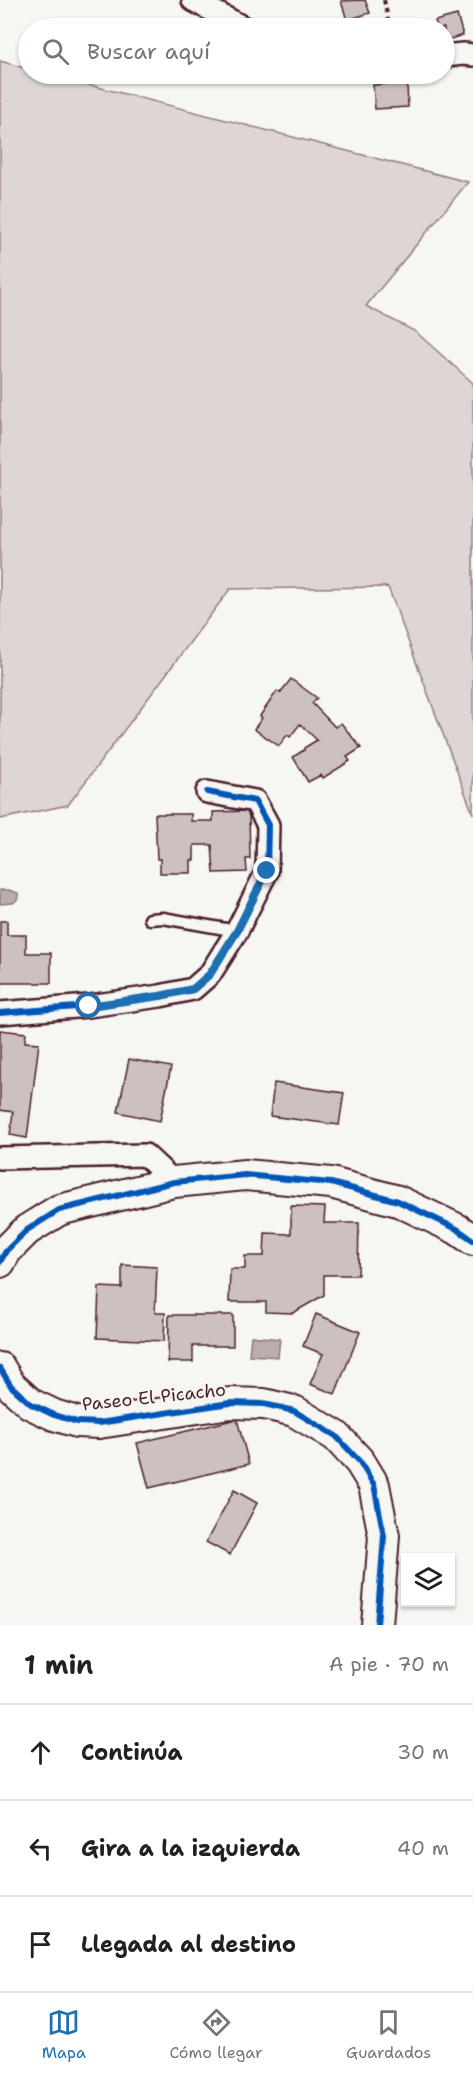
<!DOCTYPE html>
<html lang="es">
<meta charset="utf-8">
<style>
body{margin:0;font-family:"Shantell Sans",sans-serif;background:#f2f2f2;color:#202124}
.controls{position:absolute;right:18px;bottom:18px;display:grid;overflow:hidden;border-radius:0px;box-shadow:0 2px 4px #0004}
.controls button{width:54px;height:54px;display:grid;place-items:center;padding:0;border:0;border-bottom:2px solid #e0e0e0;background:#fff;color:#202124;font:30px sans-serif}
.stop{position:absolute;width:18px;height:18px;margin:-14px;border:4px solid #1f6fb2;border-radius:50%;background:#fff}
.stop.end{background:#1f6fb2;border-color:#fff;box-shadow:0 2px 6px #0008}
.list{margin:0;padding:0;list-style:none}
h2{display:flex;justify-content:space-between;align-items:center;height:78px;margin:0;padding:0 24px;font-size:26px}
h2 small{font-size:20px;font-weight:400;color:#757577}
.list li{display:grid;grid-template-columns:39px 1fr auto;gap:18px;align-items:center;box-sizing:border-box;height:96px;padding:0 24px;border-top:2px solid #e0e0e0}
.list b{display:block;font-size:22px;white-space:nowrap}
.list em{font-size:20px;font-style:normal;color:#757577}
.icon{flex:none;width:33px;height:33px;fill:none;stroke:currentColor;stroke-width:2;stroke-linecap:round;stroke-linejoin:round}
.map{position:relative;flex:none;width:473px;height:1625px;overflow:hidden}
.search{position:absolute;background:#fff;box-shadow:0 2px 4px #0004;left:18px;right:18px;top:18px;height:66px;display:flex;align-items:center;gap:15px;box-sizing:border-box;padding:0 21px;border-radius:33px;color:#757577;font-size:22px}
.sheet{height:366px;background:#fff}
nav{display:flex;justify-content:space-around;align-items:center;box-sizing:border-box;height:84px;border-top:2px solid #e0e0e0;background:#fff;font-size:16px;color:#757577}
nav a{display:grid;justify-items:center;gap:3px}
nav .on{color:#1f6fb2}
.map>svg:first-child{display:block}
</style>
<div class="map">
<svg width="473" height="1625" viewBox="0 0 473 1625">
<rect width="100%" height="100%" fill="#f6f6f2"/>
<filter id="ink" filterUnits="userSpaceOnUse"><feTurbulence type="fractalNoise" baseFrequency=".0167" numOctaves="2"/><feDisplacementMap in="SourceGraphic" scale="12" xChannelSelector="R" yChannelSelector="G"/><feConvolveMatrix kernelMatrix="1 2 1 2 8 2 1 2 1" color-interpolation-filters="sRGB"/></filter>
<g filter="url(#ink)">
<polygon fill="#ddd6d5" stroke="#947a80" stroke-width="1.5" points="0,61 28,69 28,74 47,74 468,182 366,306 416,332 473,383 473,814 388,587 230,589 68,805 0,819"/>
<g fill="#bbadae" stroke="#8e747a" stroke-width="1.5">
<polygon points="0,890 9,890 18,893 18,899 13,903 0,904"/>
<polygon points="251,1336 280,1339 278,1357 249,1355"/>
</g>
<g fill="#ccc1c0" stroke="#4a1f2b" stroke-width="1.5">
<polygon points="365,0 370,13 347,20 341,1"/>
<polygon points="457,15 463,35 444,41 444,28 438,28 435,21"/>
<polygon points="407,83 408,107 375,109 373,85"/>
<polygon points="291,679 317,698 312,703 335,727 341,723 361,748 347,757 350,761 323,778 321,775 308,782 293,757 304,750 304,748 317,740 300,724 290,737 287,735 279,746 254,729 262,718 260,716 277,691 280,693"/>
<polygon points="249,811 250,859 246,859 247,872 214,873 212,845 194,845 194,860 191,860 191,873 160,873 160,859 157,859 155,814 191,814 191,821 213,821 213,812"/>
<polygon points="0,921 7,921 7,935 26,935 26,953 51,953 51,983 1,983 0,998"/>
<polygon points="0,1030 26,1033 25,1042 39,1043 27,1138 10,1135 13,1112 0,1110"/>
<polygon points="129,1059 171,1067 160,1121 118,1112"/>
<polygon points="274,1083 344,1093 339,1125 270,1116"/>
<polygon points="291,1206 325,1207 324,1223 359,1223 358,1275 324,1275 324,1295 293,1313 266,1312 266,1302 229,1302 230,1269 245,1269 245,1256 264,1256 265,1233 291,1234"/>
<polygon points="122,1265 157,1267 155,1313 165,1313 164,1341 97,1338 99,1287 122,1288"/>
<polygon points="316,1314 360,1332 335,1394 310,1384 323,1354 303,1346"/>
<polygon points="169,1315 233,1315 233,1346 193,1346 193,1362 168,1362"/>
<polygon points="237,1419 249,1464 149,1488 137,1443"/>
<polygon points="234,1490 257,1503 230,1555 206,1542"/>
</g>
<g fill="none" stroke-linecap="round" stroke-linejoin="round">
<g stroke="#4a1f2b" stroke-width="15">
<polyline id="lane" points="150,919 163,918 237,931"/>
</g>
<g stroke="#4a1f2b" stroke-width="26">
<g id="street">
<polyline points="193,0 244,28"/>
<polyline points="444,56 463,54 473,55"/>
<polyline points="0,1013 89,1006 160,996 193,989 210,974 237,931 267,871 268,825 255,801 207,792"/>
<polyline points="0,1158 145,1155 174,1182"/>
</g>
</g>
<g stroke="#4a1f2b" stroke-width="34">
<g id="secondary">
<polyline points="0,1262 6,1251 27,1230 59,1210 174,1182 245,1175 331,1183 398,1201 457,1229 473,1240"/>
<polyline points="0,1368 11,1386 31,1404 54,1415 77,1422 99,1423 230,1403 264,1404 294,1411 336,1436 360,1462 374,1485 384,1536 377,1625"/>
</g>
</g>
<polyline stroke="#4a1f2b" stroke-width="4" stroke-dasharray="4.5 4.5" stroke-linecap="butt" points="384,0 390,28"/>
<use href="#lane" stroke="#f6f6f2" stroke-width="10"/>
<use href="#street" stroke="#f6f6f2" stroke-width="21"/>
<use href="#secondary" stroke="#f6f6f2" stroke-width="30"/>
<g stroke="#f6f6f2" stroke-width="10">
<g id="cycleway">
<polyline points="0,1013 89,1006 160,996 193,989 210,974 237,931 267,871 268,825 255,801 207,792"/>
<polyline points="0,1262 6,1251 27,1230 59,1210 174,1182 245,1175 331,1183 398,1201 457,1229 473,1240"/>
<polyline points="0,1368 11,1386 31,1404 54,1415 77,1422 99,1423 230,1403 264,1404 294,1411 336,1436 360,1462 374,1485 384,1536 377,1625"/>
</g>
</g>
<use href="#cycleway" stroke="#0057b8" stroke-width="6"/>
</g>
</g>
<g fill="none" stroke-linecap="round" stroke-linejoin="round" filter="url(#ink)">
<polyline stroke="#1f6fb2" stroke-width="8" points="89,1006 160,996 193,989 210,974 237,931 267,871"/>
</g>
<g text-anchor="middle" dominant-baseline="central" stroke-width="4.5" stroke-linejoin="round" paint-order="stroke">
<g font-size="18" fill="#4a1f2b" stroke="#f6f6f2">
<text transform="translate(154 1397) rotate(-6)">Paseo El Picacho</text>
</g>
</g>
</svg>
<div class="controls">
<button><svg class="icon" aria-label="layers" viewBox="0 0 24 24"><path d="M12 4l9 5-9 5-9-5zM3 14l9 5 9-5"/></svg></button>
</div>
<div class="stop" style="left:89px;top:1006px"></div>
<div class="stop end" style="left:267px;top:871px"></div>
<div class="search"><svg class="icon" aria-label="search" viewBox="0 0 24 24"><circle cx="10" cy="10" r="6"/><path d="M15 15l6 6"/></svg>Buscar aquí</div>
</div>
<section class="sheet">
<h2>1 min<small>A pie · 70 m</small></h2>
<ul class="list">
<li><svg class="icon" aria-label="ahead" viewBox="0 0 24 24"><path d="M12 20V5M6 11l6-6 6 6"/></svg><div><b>Continúa</b></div><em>30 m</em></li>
<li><svg class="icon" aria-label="left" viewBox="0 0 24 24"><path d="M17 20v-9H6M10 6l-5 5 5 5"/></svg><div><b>Gira a la izquierda</b></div><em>40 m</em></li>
<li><svg class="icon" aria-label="arrive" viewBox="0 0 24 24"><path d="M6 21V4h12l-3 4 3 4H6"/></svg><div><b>Llegada al destino</b></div></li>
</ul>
</section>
<nav>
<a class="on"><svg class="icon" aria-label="map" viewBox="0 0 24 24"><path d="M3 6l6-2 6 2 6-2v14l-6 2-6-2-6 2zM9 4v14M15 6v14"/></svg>Mapa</a>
<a><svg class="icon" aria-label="directions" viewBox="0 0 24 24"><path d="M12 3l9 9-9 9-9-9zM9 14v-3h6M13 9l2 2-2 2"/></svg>Cómo llegar</a>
<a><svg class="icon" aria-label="saved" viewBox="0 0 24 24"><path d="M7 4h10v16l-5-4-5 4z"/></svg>Guardados</a>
</nav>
